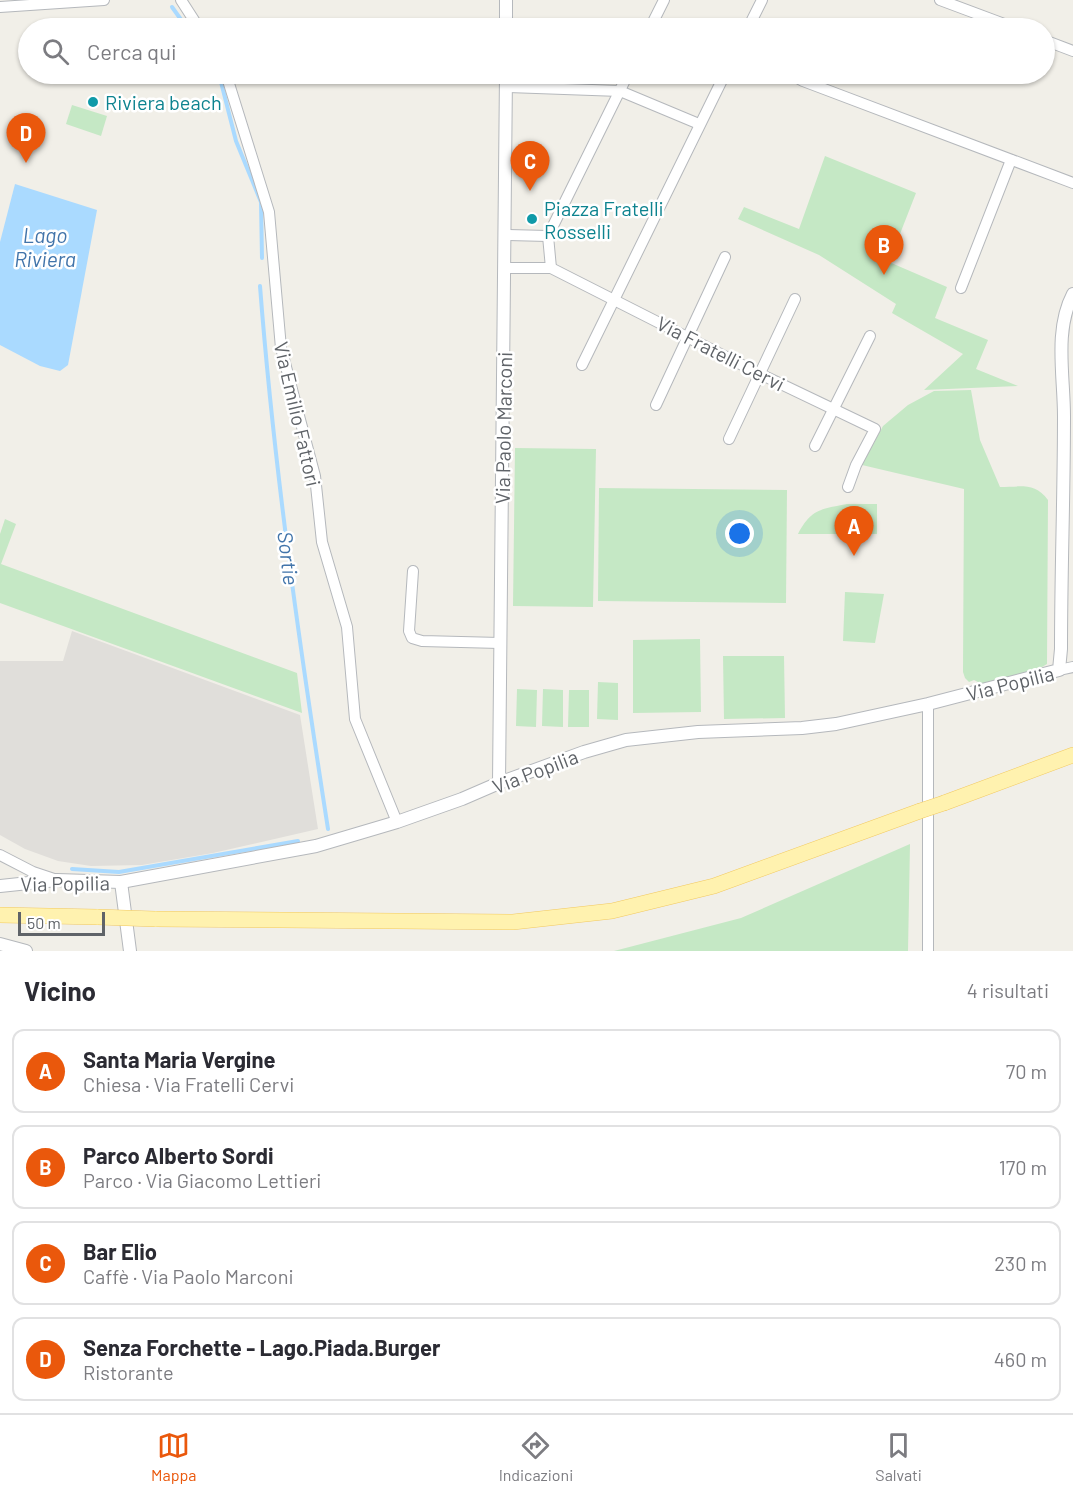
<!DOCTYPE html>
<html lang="it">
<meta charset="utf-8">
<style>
body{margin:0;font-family:Barlow,sans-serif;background:#f2f2f3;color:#2b2b33}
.scale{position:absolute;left:18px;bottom:15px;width:87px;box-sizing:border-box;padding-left:6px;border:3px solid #5f6368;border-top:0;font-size:16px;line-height:21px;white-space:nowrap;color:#5f6368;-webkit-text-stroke:4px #fff;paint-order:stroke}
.you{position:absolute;left:740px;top:534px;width:21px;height:21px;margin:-15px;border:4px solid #fff;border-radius:50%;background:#1a73e8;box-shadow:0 0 0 9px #1a73e833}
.badge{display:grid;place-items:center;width:39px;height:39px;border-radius:50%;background:#ea580c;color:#fff;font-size:20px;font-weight:700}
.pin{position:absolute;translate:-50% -50px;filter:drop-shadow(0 2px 3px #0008)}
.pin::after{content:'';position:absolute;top:32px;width:21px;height:18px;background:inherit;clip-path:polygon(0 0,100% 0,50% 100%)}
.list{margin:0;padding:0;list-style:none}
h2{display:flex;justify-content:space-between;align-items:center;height:78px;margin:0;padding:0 24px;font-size:26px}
h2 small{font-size:20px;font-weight:400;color:#7c7c81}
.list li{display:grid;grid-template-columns:39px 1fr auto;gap:18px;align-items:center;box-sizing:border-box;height:84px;margin:0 12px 12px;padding:0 12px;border:2px solid #e1e1e2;border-radius:12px}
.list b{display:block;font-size:22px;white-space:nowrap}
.list p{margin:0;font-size:20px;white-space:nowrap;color:#7c7c81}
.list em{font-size:20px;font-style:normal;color:#7c7c81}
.icon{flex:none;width:33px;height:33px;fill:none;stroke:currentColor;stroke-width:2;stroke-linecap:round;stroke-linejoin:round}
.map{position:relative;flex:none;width:1073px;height:951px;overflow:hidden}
.search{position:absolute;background:#fff;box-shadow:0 2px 4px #0004;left:18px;right:18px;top:18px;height:66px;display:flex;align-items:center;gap:15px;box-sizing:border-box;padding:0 21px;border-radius:33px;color:#7c7c81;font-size:22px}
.sheet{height:462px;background:#fff}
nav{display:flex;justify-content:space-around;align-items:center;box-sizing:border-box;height:84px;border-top:2px solid #e1e1e2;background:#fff;font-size:16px;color:#7c7c81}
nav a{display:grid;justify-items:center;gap:3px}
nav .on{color:#ea580c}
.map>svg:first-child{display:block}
</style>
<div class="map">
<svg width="1073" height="951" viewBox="0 0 1073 951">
<rect width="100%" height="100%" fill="#f1efe8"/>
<polygon fill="#e0deda" points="72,631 300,715 318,829 213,853 142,865 91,866 58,861 25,849 0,835 0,661 63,661"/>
<g fill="#c5e8c5">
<polygon points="72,105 107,116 101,136 66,124"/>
<polygon points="825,156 916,193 889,262 947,287 935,318 988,340 976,369 1018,386 924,390 963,354 892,313 896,304 819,255 738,219 744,207 799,229"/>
<path d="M971,390L980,440L1000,487C1020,487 1035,482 1048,500L1047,664L1037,670L982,684L974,680L969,682L965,678L963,672L964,489L862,465L883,426L908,405L934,391Z"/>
<polygon points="515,448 596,449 593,607 513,606"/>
<polygon points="599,488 787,490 786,603 598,601"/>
<path d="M847,504H877V534H798C811,509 821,509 847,504Z"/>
<polygon points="5,519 16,524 1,564 297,673 302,713 0,603 0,534"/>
<polygon points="845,592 884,594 875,643 843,641"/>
<polygon points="700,639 701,712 633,713 633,640"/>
<polygon points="723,656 784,656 785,718 724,719"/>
<polygon points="598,682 618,683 618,720 597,719"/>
<polygon points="517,689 537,690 536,727 516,726"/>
<polygon points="543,689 563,690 563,727 542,726"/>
<polygon points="569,690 589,690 589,727 568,727"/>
<polygon points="910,844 908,951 614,951 741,918"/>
</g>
<polygon fill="#aadaff" points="15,184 97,210 68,365 60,371 40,366 0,345 0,242"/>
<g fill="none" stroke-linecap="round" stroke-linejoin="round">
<g stroke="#aadaff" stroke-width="4">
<polyline points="172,7 187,28"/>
<polyline points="216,74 221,82 236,141 261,202 262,258"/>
<path d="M260,286C274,468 300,649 328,829"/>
<polyline points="72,869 119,872 298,841"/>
</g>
<g stroke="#b5b8bc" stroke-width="12">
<g id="minor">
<polyline points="181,0 199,28"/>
<polyline points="940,0 1015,28"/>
<polyline points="0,7 104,0"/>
<polyline points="650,28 664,0"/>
<polyline points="748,28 762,0"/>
<polyline points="1044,40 1073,51"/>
<polyline points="226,74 269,212 281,348 315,476 322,542 347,627 355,719 397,822"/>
<polyline points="790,74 803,81 1073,183"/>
<polyline points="506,87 620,91 699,124"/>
<polyline points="506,235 548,236"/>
<polyline points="506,268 551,268 760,374 875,429 856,465 848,487"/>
<polyline points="551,268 548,236 628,74"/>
<polyline points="961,288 1011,160"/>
<polyline points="582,365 725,74"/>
<polyline points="656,405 725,257"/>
<polyline points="729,439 795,299"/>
<polyline points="815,446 870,336"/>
<polyline points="413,571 409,631 412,638 422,641 500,643"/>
<polyline points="1059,670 1073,667"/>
<polyline points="928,704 928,801"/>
<polyline points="928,816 928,951"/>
<polyline points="0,855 33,872 57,880"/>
</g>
</g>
<g stroke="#b5b8bc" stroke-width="14">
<g id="tertiary">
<polyline points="506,0 506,28"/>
<polyline points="499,783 506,74"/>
<polyline points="121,882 130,951"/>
<path d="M0,886L57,880L121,882L316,846L397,822L462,799L499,783L584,752L626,740L698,732L802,728L836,724L928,704L1059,670L1061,649C1061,571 1064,494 1064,416C1064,376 1054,330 1073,294"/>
<polyline points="0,944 26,951"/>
</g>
</g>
<g stroke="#f2c960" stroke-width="16">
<g id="primary">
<polyline points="944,803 1073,755"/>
<polyline points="0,915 98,917"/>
<polyline points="155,919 513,922 612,911 714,886 920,811"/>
</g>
</g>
<use href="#minor" stroke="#fff" stroke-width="10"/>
<use href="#tertiary" stroke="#fff" stroke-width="12"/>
<use href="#primary" stroke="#fff2af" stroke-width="15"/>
<g stroke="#f2c960" stroke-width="16" stroke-linecap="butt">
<g id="primary-bridge">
<polyline points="920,811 944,803"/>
<polyline points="98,917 155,919"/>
</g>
</g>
<use href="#primary-bridge" stroke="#fff2af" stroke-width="15"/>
</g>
<g fill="#0f9aa8" stroke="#fff" stroke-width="2">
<circle cx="93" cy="102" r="6"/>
<circle cx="532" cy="219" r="6"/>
</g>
<g text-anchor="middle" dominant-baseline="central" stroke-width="5" stroke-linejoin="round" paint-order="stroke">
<g font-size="20" fill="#0d838f" stroke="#fff" text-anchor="start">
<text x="105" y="102">Riviera beach</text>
<text x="544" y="208">Piazza Fratelli<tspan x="544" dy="23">Rosselli</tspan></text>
</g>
<g font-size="20" fill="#5f6368" stroke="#fff">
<text transform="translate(721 353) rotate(27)">Via Fratelli Cervi</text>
<text transform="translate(298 414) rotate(77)">Via Emilio Fattori</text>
<text transform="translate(503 428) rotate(-89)">Via Paolo Marconi</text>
<text transform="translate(1010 683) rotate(-14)">Via Popilia</text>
<text transform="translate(535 771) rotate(-21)">Via Popilia</text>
<text transform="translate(65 883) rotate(-1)">Via Popilia</text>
</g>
<g font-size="21" font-style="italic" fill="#4174aa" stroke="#fff">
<text x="45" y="234">Lago<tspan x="45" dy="24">Riviera</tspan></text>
<text transform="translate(289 558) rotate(83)">Sortie</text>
</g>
</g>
</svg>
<div class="scale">50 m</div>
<div class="you"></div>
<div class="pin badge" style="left:854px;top:556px">A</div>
<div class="pin badge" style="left:884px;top:275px">B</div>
<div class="pin badge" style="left:530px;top:191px">C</div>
<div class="pin badge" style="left:26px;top:163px">D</div>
<div class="search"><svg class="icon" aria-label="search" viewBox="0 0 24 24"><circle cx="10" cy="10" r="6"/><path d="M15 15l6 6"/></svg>Cerca qui</div>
</div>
<section class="sheet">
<h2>Vicino<small>4 risultati</small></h2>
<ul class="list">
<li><span class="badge">A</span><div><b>Santa Maria Vergine</b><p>Chiesa · Via Fratelli Cervi</p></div><em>70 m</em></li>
<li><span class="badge">B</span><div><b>Parco Alberto Sordi</b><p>Parco · Via Giacomo Lettieri</p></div><em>170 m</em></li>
<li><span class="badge">C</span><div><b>Bar Elio</b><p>Caffè · Via Paolo Marconi</p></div><em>230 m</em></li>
<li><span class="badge">D</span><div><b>Senza Forchette - Lago.Piada.Burger</b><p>Ristorante</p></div><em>460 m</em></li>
</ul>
</section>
<nav>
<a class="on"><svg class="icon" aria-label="map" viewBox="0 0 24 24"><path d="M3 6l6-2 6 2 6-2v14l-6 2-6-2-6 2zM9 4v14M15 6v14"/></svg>Mappa</a>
<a><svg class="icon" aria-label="directions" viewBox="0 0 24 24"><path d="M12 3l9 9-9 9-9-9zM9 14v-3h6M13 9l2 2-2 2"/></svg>Indicazioni</a>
<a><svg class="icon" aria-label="saved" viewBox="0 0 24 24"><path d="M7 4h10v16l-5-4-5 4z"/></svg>Salvati</a>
</nav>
